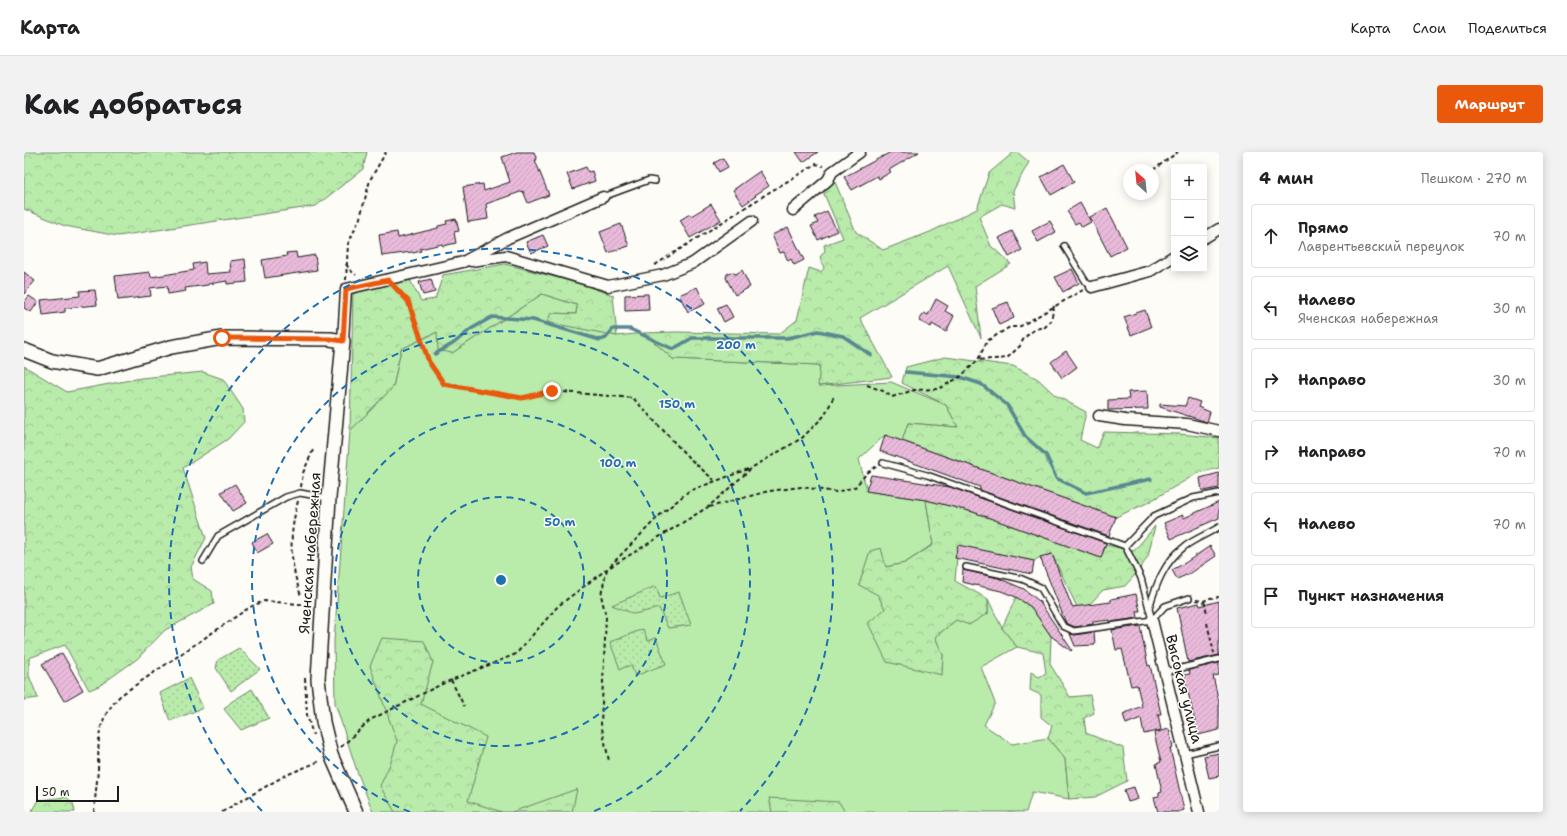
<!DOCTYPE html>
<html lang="ru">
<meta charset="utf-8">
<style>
body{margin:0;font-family:"Shantell Sans",sans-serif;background:#f2f2f2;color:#202124}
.controls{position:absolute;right:12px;top:12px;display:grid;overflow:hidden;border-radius:4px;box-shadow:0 2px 10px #0003}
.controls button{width:36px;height:36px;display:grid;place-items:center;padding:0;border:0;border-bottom:1px solid #e0e0e0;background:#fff;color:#202124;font:20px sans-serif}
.compass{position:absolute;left:1099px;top:12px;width:36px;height:36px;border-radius:50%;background:#fff;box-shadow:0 2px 10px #0003;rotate:333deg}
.scale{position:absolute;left:12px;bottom:10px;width:83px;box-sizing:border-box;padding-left:4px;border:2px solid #1c1c1c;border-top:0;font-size:11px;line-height:14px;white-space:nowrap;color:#1c1c1c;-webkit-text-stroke:3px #fdfcf7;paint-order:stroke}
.stop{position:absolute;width:12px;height:12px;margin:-9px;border:3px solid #ea580c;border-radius:50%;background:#fff}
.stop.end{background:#ea580c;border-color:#fff;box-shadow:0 1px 4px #0008}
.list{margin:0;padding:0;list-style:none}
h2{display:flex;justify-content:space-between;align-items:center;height:52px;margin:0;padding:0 16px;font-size:17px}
h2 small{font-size:13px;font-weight:400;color:#757577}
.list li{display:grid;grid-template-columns:26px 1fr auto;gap:12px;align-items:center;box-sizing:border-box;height:64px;margin:0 8px 8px;padding:0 8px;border:1px solid #e0e0e0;border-radius:4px}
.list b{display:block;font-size:15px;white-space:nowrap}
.list p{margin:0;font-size:13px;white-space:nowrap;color:#757577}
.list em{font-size:13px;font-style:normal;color:#757577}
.icon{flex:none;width:22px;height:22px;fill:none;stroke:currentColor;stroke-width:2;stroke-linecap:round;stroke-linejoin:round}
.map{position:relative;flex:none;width:1195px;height:660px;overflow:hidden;border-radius:4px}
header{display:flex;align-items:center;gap:24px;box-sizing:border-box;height:56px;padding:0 20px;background:#fff;border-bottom:1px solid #e0e0e0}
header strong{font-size:19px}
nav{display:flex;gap:22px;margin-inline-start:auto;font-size:14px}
.intro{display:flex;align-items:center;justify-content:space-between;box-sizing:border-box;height:96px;padding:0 24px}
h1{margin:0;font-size:28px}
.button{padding:10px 18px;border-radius:4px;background:#ea580c;color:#fff;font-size:14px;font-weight:700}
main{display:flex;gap:24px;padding:0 24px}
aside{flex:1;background:#fff;border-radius:4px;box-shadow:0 2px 10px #0003}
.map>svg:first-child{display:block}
</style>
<header>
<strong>Карта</strong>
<nav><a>Карта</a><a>Слои</a><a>Поделиться</a></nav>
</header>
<div class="intro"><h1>Как добраться</h1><a class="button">Маршрут</a></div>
<main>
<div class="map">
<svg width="1195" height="660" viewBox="0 0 1195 660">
<defs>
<pattern id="forest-crowns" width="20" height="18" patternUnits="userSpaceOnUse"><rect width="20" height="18" fill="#b9ebab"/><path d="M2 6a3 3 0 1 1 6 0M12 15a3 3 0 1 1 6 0" fill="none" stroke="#9ec993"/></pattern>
<pattern id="garden-dots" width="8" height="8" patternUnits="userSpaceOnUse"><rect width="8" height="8" fill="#b9ebab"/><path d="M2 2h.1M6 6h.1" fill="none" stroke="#9ec993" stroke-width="1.8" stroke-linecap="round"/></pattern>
<pattern id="building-hatch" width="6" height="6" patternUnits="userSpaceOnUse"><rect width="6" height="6" fill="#eabadb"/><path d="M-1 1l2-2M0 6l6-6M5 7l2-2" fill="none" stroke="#c89fbb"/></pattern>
</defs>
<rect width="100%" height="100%" fill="#fdfcf7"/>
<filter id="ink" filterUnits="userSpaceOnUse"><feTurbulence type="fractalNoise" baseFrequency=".025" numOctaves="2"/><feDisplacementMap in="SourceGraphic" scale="8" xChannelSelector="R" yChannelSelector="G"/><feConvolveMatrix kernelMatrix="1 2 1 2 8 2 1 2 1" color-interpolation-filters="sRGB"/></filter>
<g filter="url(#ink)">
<polygon fill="#b9ebab" stroke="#6a8464" points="518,142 553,153 552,162 527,161 593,184 620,181 649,207 796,213 795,234 867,230 922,253 934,275 884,271 878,289 861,283 835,307 843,339 902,348 909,392 881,411 862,415 854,443 862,458 917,523 919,503 911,485 932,468 964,462 964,447 978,476 993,495 957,515 971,551 960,573 988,592 1024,586 1041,607 1045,647 1008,640 1002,660 349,660 333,619 311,551 310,489 326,279 369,235 377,197 413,180 428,201"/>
<g fill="url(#forest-crowns)" stroke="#6a8464">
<polygon points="0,0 343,0 339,17 292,54 94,84 41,74 0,57"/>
<polygon points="990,0 993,0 1005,10 989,39 991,56 978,52 955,65 967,94 987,112 951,134 957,186 924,114 836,166 868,225 794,234 796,213 649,207 620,181 651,180 755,182 773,168 785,116 797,120 800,116 796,105 801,99 800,93 819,86 800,42 806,33 811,30 832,80 859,98 906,80 953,57 965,21"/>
<polygon points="481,112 550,130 589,143 593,184 523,170 527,161 552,162 553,153 518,142 428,201 414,198 413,180 377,197 369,235 326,279 329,141 386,128 397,149 411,147 419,123"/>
<polygon points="921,205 989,214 1014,227 1031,243 1062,260 1056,288 1073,296 1080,280 1156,282 1195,286 1195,316 1174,321 1123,351 1092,365 878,289 884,271 934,275 922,253 878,231 882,215"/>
<polygon points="0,214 43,240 117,226 179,220 199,227 219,257 220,270 204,287 159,316 182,386 167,415 169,427 188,439 190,452 141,478 113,507 75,534 65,538 41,493 5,506 5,524 14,546 0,548"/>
<polygon points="902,348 949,360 1077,406 1082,393 1110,399 1131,374 1124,404 1116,417 1101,434 1079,438 1065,453 1053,455 1028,402 1016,405 1010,409 934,394 931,429 964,447 964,461 945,473 932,468 911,485 919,503 918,523 863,510 844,471 861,457 854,443 835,433 846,399 857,396 862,415 881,411 909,393"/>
<polygon points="992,445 1007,455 1027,484 1026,512 1046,545 1066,543 1070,561 1060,566 1062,581 1099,596 1103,629 1071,645 1045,647 1041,607 1024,586 1028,574 1017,565 1017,543 1006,538 1007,520 1015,525 1022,521 1019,501 993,495 978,476"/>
<polygon points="358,486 400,489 409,510 397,552 462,585 444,649 478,660 371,660 356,634 367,610 373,589 346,514"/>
<polygon points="553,637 548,660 488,660"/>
<polygon points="42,645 49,651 51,660 7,660 14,648"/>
<polygon points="745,646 815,650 821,660 748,660"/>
</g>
<g fill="url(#garden-dots)" stroke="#6a8464">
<polygon points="632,434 636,446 655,440 667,473 644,476 635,456 610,462 588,453"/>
<polygon points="619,477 624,489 632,486 642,512 611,524 607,513 596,517 586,490"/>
<polygon points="215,496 236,517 207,539 192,516 194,508"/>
<polygon points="165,526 179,556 146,569 136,541"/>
<polygon points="228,537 245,566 217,578 200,557 207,550"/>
</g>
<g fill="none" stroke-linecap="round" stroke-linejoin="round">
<g stroke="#588890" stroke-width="3.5">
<polyline points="411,202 430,191 447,177 468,165 509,168 576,188 582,186 589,177 606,177 649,197 668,186 764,186 794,179 819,184 847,203"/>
<polyline points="882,220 936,225 957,232 983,253 1001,284 1022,303 1032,326 1062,341 1127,327"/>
</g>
</g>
<g fill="url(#building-hatch)" stroke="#1c1c1c">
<polygon points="493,0 510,0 513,8 511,8 525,43 504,51 499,39 462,52 464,67 444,70 439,35 459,32 460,39 486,30 478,5"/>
<polygon points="772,0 794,0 779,10"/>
<polygon points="867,0 895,0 865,18 867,20 855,27 853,24 828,38 820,25"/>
<polygon points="699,6 704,15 695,20 690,11"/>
<polygon points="1040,12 1050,30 1027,43 1017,25"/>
<polygon points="562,15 564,20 568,19 571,29 549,37 543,22"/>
<polygon points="736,19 745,34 731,43 732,44 719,53 709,38"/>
<polygon points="1056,51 1067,70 1058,75 1055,70 1051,72 1043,59"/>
<polygon points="687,52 697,68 666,86 656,68 666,62 667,64"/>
<polygon points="1083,56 1103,95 1086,104 1066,65"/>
<polygon points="803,59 813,79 794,88 787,74 794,71 791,65"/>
<polygon points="432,67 435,79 430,80 432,91 419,94 418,92 396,97 397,99 389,101 388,100 358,104 355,83 373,80 374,86 414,76 414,74 423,72 422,69"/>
<polygon points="1026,69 1032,80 1014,90 1008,79"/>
<polygon points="597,72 605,94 584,101 576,80"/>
<polygon points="764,75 780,108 770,113 767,107 764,109 760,100 756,101 748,83"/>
<polygon points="988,79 998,98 985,105 975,86"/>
<polygon points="519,83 524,94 507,101 502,90"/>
<polygon points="272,100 273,106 291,103 293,118 241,126 238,108 263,104 262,101"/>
<polygon points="221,107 223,130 203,132 203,129 184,132 184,133 161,136 162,139 144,142 143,134 126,136 127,144 94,148 91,124 126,120 127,125 170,118 169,112 181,110 182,122 207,120 206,109"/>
<polygon points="1048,117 1055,131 1039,140 1031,125"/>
<polygon points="718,118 726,135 711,143 702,126 703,122 707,120 712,122"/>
<polygon points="0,120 11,129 0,142"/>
<polygon points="407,127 411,140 399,143 395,130"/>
<polygon points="673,135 681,152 664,160 655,143"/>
<polygon points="71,138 73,153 41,156 41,160 19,163 17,148 56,144 55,139"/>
<polygon points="624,142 625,158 601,159 601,143"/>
<polygon points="5,144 14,150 7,160 0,156 0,151"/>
<polygon points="912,147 924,154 921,159 930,164 922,180 908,172 907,175 895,169 900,161 904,163"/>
<polygon points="984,150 990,166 975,173 968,156"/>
<polygon points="702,152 709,165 700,170 693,156"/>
<polygon points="1121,158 1127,175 1107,183 1100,165"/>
<polygon points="1042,199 1053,215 1038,226 1027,210"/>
<polygon points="1123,239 1124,257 1084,258 1084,248 1105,247 1104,240"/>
<polygon points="1164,246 1176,250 1174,255 1186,260 1183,270 1136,255 1136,252 1161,254"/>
<polygon points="861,283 1092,365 1086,381 1085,384 956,338 956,335 856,299"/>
<polygon points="1195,321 1195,336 1178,339 1176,326"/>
<polygon points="847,323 926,335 1082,391 1077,406 949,360 902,348 842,339"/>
<polygon points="211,332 223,351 209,359 197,340"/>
<polygon points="1195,350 1195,366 1147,387 1140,371 1159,363 1160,366"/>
<polygon points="243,382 249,392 233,401 228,390"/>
<polygon points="934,393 1010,409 1008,422 931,406"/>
<polygon points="1186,394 1192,404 1167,421 1153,427 1148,418 1161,411"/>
<polygon points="1028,402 1048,455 1087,450 1087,447 1112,442 1116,459 1113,459 1114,466 1086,470 1086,468 1069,470 1069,472 1051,475 1042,471 1016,405"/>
<polygon points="939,418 974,426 1000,437 1015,449 1048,498 1047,499 1027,484 1007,455 992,445 977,439 938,430"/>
<polygon points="1195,449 1195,503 1164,510 1153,456 1175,451 1176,454"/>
<polygon points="1116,474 1124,514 1126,513 1137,562 1134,562 1137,578 1120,582 1117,566 1102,572 1099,562 1118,554 1113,533 1107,534 1098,497 1092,498 1088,478"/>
<polygon points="1070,480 1071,493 1051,494 1046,482 1051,483"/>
<polygon points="38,501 59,538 40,549 18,512"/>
<polygon points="1195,511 1195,523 1189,524 1195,550 1195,578 1174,583 1160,523 1166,522 1165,518"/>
<polygon points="1145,577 1149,595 1146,596 1160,658 1154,660 1134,660 1130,645 1135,644 1135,641 1138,640 1132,612 1137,610 1130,581"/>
<polygon points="1195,601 1195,624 1185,626 1180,604"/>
<polygon points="1110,635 1114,647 1104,650 1100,638"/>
</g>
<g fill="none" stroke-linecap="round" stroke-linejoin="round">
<g stroke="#1c1c1c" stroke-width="8">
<g id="service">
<polyline points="579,45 625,28 631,29"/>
<polyline points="1040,94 1062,130 1068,135"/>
<polyline points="859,311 903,323 1101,394 1130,364 1169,346 1195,341"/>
<polyline points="1101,394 1117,426 1128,468"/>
<polyline points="179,409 194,384 262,345 276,341 304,346"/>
<polyline points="942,415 998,427 1016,435 1039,474 1050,479 1128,468 1141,454 1165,446"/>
<path d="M1125,456C1132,433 1140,410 1160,395C1170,387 1184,382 1195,375"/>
<polyline points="1141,520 1195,507"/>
<polyline points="1161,602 1195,594"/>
</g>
</g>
<g stroke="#1c1c1c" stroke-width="13">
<g id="minor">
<polyline points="769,58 804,28 808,20 836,0"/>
<polyline points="1180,86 1195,77"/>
<polyline points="447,109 482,104 584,134 639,123 669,111 728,69"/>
<polyline points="1068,135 1126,119 1150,104"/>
<polyline points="319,189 322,137 439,110 484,86 579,45"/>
<polyline points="1075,264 1101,268 1163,272 1195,279"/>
<polyline points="1128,468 1175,660"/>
</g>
</g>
<g stroke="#1c1c1c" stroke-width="16">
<polyline id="tertiary" points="0,198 28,209 73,217 147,195 198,186 306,187 319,189 305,346 294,527 299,570 307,603 332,660"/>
</g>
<g stroke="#1c1c1c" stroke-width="2" stroke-dasharray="4 3" stroke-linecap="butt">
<polyline points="1129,18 1154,0"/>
<polyline points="322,112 326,118 332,123"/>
<polyline points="631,113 744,41 792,12 799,14"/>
<polyline points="322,128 324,92 336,66 346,28 362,0"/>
<polyline points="372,136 384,149 405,210 420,232 498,246 528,239 609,246 665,306 690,328"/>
<polyline points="1030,154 1027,169 1021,175 1011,177 1000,186 996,194 983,206 954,208 963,189 986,175 995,175 1059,138"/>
<polyline points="843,233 859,239 868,245 890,238 914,237 936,225 954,208"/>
<polyline points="277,335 279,321 289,298"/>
<path d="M274,349C265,385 265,408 277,444"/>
<polyline points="685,355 745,339 777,335 812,340 831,335 843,321 853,314"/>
<polyline points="586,414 636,363 665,339 727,316"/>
<polyline points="583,417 577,443 582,465 577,572 585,609"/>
<polyline points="1172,448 1180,449 1186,446 1195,445"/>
<polyline points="1180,449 1183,461"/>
<polyline points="1183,471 1190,501"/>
<polyline points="281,526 283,563 289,583"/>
<polyline points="427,528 440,554"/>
<polyline points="317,595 346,568 420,531 492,502 534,454 583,417 684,355 729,315 778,286 801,263 810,244"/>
<path d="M70,660C71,646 73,631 74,617C75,583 72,569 97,543L226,455L240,449L287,453"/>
<polyline points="198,660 260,624 296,609"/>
</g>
<use href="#service" stroke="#fdfcf7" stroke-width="5"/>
<use href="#minor" stroke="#fdfcf7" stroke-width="10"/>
<use href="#tertiary" stroke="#fdfcf7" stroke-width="13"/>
</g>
</g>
<g fill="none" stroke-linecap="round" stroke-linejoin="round" filter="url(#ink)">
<polyline stroke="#ea580c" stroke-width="5" points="198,186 306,187 319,189 322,137 364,128 384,149 405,210 420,232 498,246 528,239"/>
</g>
<g fill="none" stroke="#1f6fb2" stroke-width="2" stroke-dasharray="7 5">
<circle cx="477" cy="428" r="83"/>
<circle cx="477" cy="428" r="166"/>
<path d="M386 660A249 249 0 1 1 568 660"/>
<path d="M238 659A332 332 0 1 1 716 659"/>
</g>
<g text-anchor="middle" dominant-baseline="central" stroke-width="3" stroke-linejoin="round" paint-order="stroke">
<g font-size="15" fill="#1c1c1c" stroke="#fdfcf7">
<text transform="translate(286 401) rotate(-86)">Яченская набережная</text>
<text transform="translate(1160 537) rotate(76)">Высокая улица</text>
</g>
</g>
<circle cx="477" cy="428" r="6" fill="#1f6fb2" stroke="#fdfcf7" stroke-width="2"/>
<g font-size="12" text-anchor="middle" font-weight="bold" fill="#1f6fb2" stroke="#fdfcf7" stroke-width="3" stroke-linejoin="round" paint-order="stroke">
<text x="712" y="197">200 m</text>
<text x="653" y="256">150 m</text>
<text x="594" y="315">100 m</text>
<text x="536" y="374">50 m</text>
</g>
</svg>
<div class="controls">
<button>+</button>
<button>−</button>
<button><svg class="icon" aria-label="layers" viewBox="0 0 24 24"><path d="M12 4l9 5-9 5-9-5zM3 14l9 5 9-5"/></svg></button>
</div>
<svg class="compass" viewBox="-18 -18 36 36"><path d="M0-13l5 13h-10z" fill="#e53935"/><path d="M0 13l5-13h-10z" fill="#757577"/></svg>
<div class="scale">50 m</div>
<div class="stop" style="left:198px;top:186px"></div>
<div class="stop end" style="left:528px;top:239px"></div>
</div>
<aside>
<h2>4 мин<small>Пешком · 270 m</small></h2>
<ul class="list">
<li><svg class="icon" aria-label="ahead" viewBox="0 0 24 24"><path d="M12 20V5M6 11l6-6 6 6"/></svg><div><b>Прямо</b><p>Лаврентьевский переулок</p></div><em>70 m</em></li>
<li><svg class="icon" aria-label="left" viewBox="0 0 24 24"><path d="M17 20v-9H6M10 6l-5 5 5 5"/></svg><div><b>Налево</b><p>Яченская набережная</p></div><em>30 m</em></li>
<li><svg class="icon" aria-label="right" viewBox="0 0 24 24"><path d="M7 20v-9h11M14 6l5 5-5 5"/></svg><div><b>Направо</b></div><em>30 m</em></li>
<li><svg class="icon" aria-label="right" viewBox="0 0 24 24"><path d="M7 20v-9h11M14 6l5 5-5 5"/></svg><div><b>Направо</b></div><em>70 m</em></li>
<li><svg class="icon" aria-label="left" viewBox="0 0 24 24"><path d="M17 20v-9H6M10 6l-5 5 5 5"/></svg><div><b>Налево</b></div><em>70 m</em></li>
<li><svg class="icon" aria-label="arrive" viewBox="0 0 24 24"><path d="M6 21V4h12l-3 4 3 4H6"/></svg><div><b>Пункт назначения</b></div></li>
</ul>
</aside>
</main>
